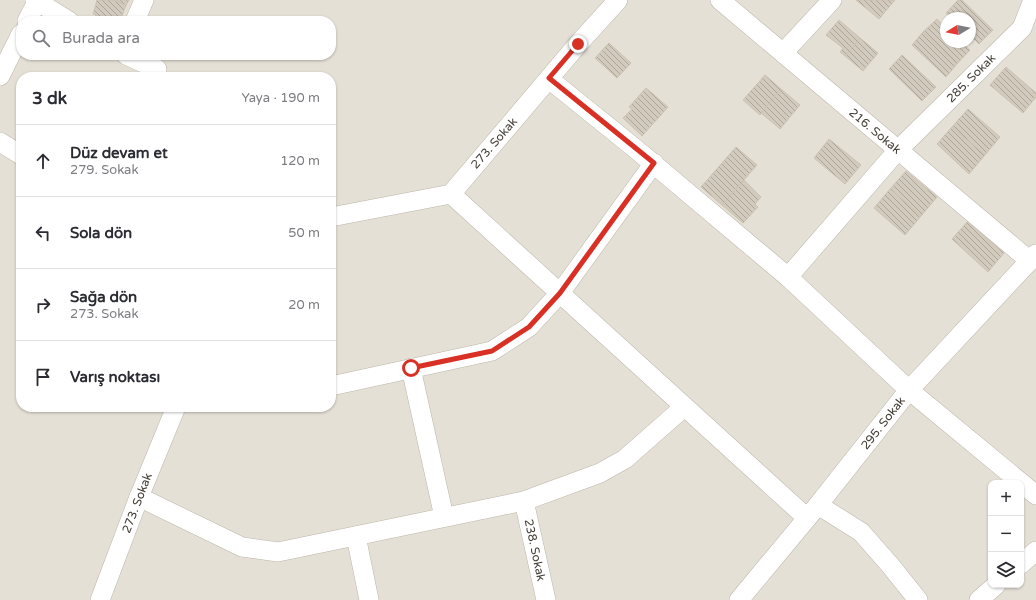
<!DOCTYPE html>
<html lang="tr">
<meta charset="utf-8">
<style>
body{margin:0;font-family:"Varela Round",sans-serif;background:#f2f2f3;color:#2b2b33}
.controls{position:absolute;right:12px;bottom:12px;display:grid;overflow:hidden;border-radius:8px;box-shadow:0 1px 3px #0004}
.controls button{width:36px;height:36px;display:grid;place-items:center;padding:0;border:0;border-bottom:1px solid #e1e1e2;background:#fff;color:#2b2b33;font:20px sans-serif}
.compass{position:absolute;left:940px;top:12px;width:36px;height:36px;border-radius:50%;background:#fff;box-shadow:0 1px 3px #0004;rotate:260deg}
.stop{position:absolute;width:12px;height:12px;margin:-9px;border:3px solid #d93025;border-radius:50%;background:#fff}
.stop.end{background:#d93025;border-color:#fff;box-shadow:0 1px 4px #0008}
.list{margin:0;padding:0;list-style:none}
h2{display:flex;justify-content:space-between;align-items:center;height:52px;margin:0;padding:0 16px;font-size:17px}
h2 small{font-size:13px;font-weight:400;color:#7c7c81}
.list li{display:grid;grid-template-columns:26px 1fr auto;gap:12px;align-items:center;box-sizing:border-box;height:72px;padding:0 16px;border-top:1px solid #e1e1e2}
.list b{display:block;font-size:15px;white-space:nowrap}
.list p{margin:0;font-size:13px;white-space:nowrap;color:#7c7c81}
.list em{font-size:13px;font-style:normal;color:#7c7c81}
.icon{flex:none;width:22px;height:22px;fill:none;stroke:currentColor;stroke-width:2;stroke-linecap:round;stroke-linejoin:round}
.map{position:relative;flex:none;width:1036px;height:600px;overflow:hidden}
.search{position:absolute;background:#fff;box-shadow:0 1px 3px #0004;left:16px;top:16px;width:320px;height:44px;display:flex;align-items:center;gap:10px;box-sizing:border-box;padding:0 14px;border-radius:16px;color:#7c7c81;font-size:15px}
.panel{position:absolute;background:#fff;box-shadow:0 1px 3px #0004;left:16px;top:72px;width:320px;height:340px;border-radius:16px}
.map>svg:first-child{display:block}
</style>
<div class="map">
<svg width="1036" height="600" viewBox="0 0 1036 600">
<defs>
<pattern id="building-back-hatch" width="6" height="6" patternUnits="userSpaceOnUse"><rect width="6" height="6" fill="#d2cabd"/><path d="M-1 5l2 2M0 0l6 6M5-1l2 2" fill="none" stroke="#aca59a"/></pattern>
</defs>
<rect width="100%" height="100%" fill="#f1eee6"/>
<path fill="#e5e0d5" fill-rule="evenodd" d="M0,0H1036V600H0ZM946,18H970V42H946ZM21,21H331V55H21ZM21,77H331V407H21ZM991,483H1021V585H991Z"/>
<g fill="url(#building-back-hatch)" stroke="#ccc2b1">
<polygon points="97,0 113,0 126,5 120,21 98,21 94,20 96,15 93,14"/>
<polygon points="113,0 129,0 126,5"/>
<polygon points="856,0 895,0 879,19"/>
<polygon points="958,0 962,0 993,30 979,44 970,35 970,18 952,18 946,13"/>
<polygon points="937,19 946,28 946,42 961,42 970,50 957,64 923,32"/>
<polygon points="839,20 860,38 845,56 840,52 843,48 826,35"/>
<polygon points="923,32 957,64 946,77 912,45"/>
<polygon points="860,38 878,53 863,71 845,56"/>
<polygon points="609,43 631,63 617,78 595,58"/>
<polygon points="902,55 936,87 922,101 889,69"/>
<polygon points="1006,67 1036,93 1036,97 1023,113 990,85"/>
<polygon points="765,75 781,89 760,115 743,100"/>
<polygon points="646,88 668,107 642,136 623,118 632,109 629,107"/>
<polygon points="781,89 800,105 780,129 761,113"/>
<polygon points="968,109 1000,137 985,155 952,127"/>
<polygon points="952,127 985,155 969,174 937,144"/>
<polygon points="829,139 861,165 845,184 814,158"/>
<polygon points="736,147 757,165 722,205 701,187"/>
<polygon points="906,171 937,197 921,216 890,189"/>
<polygon points="744,180 761,197 755,204 758,207 743,223 722,205"/>
<polygon points="890,189 921,216 905,235 874,208"/>
<polygon points="968,221 1004,253 988,272 952,239"/>
</g>
<g fill="none" stroke-linecap="round" stroke-linejoin="round">
<g stroke="#bcb6aa" stroke-width="20">
<g id="minor">
<polyline points="35,0 69,21"/>
<polyline points="720,0 1030,261"/>
<polyline points="27,21 38,0"/>
<polyline points="135,21 144,0"/>
<polyline points="783,53 832,0"/>
<polyline points="126,55 157,69"/>
<polyline points="0,76 21,34"/>
<polyline points="549,79 637,150 788,277 898,150 1022,28 1033,0"/>
<polyline points="0,142 21,155"/>
<polyline points="451,194 807,518"/>
<polyline points="331,217 451,194 579,43 618,0"/>
<polyline points="788,277 909,390 1036,495"/>
<polyline points="411,368 444,517"/>
<polyline points="331,386 492,351 529,327 560,293 654,163"/>
<polyline points="139,497 242,547 278,552 524,501 600,473 625,459 684,407"/>
<polyline points="524,501 546,600"/>
<polyline points="818,505 861,532 890,565 918,600"/>
<polyline points="356,536 369,600"/>
<polyline points="1021,564 1036,551"/>
<polyline points="100,600 139,497 176,407"/>
<polyline points="739,600 818,505 909,390 1036,254"/>
<polyline points="979,600 996,585"/>
</g>
</g>
<use href="#minor" stroke="#fff" stroke-width="19"/>
</g>
<g fill="none" stroke-linecap="round" stroke-linejoin="round">
<polyline stroke="#d93025" stroke-width="5" points="411,368 492,351 529,327 560,293 654,163 549,78 578,44"/>
</g>
<g text-anchor="middle" dominant-baseline="central" stroke-width="4" stroke-linejoin="round" paint-order="stroke">
<g font-size="12" fill="#433e36" stroke="#fff">
<text transform="translate(971 78) rotate(-45)">285. Sokak</text>
<text transform="translate(875 131) rotate(40)">216. Sokak</text>
<text transform="translate(494 143) rotate(-49)">273. Sokak</text>
<text transform="translate(883 423) rotate(-52)">295. Sokak</text>
<text transform="translate(137 503) rotate(-69)">273. Sokak</text>
<text transform="translate(535 550) rotate(78)">238. Sokak</text>
</g>
</g>
</svg>
<div class="controls">
<button>+</button>
<button>−</button>
<button><svg class="icon" aria-label="layers" viewBox="0 0 24 24"><path d="M12 4l9 5-9 5-9-5zM3 14l9 5 9-5"/></svg></button>
</div>
<svg class="compass" viewBox="-18 -18 36 36"><path d="M0-13l5 13h-10z" fill="#e53935"/><path d="M0 13l5-13h-10z" fill="#7c7c81"/></svg>
<div class="stop" style="left:411px;top:368px"></div>
<div class="stop end" style="left:578px;top:44px"></div>
<div class="search"><svg class="icon" aria-label="search" viewBox="0 0 24 24"><circle cx="10" cy="10" r="6"/><path d="M15 15l6 6"/></svg>Burada ara</div>
<section class="panel">
<h2>3 dk<small>Yaya · 190 m</small></h2>
<ul class="list">
<li><svg class="icon" aria-label="ahead" viewBox="0 0 24 24"><path d="M12 20V5M6 11l6-6 6 6"/></svg><div><b>Düz devam et</b><p>279. Sokak</p></div><em>120 m</em></li>
<li><svg class="icon" aria-label="left" viewBox="0 0 24 24"><path d="M17 20v-9H6M10 6l-5 5 5 5"/></svg><div><b>Sola dön</b></div><em>50 m</em></li>
<li><svg class="icon" aria-label="right" viewBox="0 0 24 24"><path d="M7 20v-9h11M14 6l5 5-5 5"/></svg><div><b>Sağa dön</b><p>273. Sokak</p></div><em>20 m</em></li>
<li><svg class="icon" aria-label="arrive" viewBox="0 0 24 24"><path d="M6 21V4h12l-3 4 3 4H6"/></svg><div><b>Varış noktası</b></div></li>
</ul>
</section>
</div>
